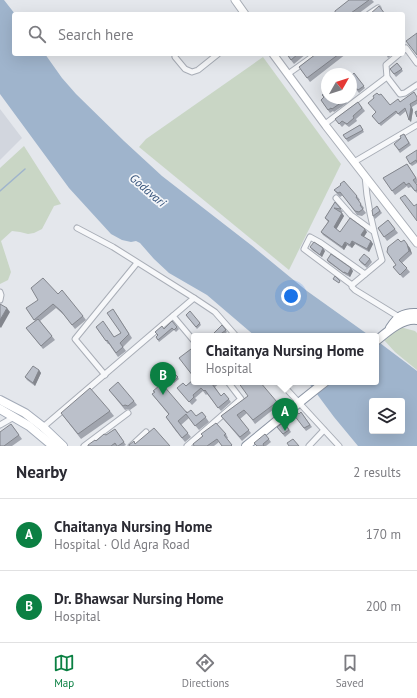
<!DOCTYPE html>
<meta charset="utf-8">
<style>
body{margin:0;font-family:"PT Sans",sans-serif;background:#f7f7f7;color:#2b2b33}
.controls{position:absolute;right:12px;bottom:12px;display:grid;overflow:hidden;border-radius:4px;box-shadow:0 4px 16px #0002}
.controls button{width:36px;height:36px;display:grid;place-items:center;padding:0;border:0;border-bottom:1px solid #e1e1e2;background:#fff;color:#2b2b33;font:20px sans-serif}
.compass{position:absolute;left:321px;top:68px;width:36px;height:36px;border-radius:50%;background:#fff;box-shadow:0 4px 16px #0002;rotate:51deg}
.you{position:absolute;left:291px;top:296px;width:14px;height:14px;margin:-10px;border:3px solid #fff;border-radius:50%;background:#1a73e8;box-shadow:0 0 0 6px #1a73e833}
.badge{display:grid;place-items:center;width:26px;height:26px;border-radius:50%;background:#0b8043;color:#fff;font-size:13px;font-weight:700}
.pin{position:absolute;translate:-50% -33px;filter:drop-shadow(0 1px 2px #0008)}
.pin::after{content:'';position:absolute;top:21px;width:14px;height:12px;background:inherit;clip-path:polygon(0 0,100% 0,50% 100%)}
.popup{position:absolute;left:191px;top:333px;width:188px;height:52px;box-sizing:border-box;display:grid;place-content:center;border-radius:4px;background:#fff;filter:drop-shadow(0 1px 3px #0005);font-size:13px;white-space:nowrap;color:#7c7c81}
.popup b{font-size:15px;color:#2b2b33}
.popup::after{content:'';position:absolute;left:50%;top:100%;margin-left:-8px;border:8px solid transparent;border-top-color:#fff}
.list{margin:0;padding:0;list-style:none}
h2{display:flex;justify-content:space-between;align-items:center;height:52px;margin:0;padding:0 16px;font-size:17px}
h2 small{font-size:13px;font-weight:400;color:#7c7c81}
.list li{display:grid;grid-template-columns:26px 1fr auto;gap:12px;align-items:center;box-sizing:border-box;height:72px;padding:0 16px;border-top:1px solid #e1e1e2}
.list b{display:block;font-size:15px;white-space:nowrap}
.list p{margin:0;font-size:13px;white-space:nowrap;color:#7c7c81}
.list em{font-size:13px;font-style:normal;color:#7c7c81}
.icon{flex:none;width:22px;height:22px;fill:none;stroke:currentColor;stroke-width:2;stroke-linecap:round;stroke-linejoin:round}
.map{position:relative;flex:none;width:417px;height:446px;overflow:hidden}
.search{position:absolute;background:#fff;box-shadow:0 4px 16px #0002;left:12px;right:12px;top:12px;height:44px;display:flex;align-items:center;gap:10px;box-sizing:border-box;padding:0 14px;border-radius:4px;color:#7c7c81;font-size:15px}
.sheet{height:196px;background:#fff}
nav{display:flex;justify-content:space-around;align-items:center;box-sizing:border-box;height:56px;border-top:1px solid #e1e1e2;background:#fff;font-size:11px;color:#7c7c81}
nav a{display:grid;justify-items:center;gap:2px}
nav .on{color:#0b8043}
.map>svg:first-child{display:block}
</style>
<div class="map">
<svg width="417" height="446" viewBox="0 0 417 446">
<rect width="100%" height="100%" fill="#e4e7ec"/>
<polygon fill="#d2d6de" points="0,109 22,138 0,160"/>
<g fill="#c9d6c5">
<polygon points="263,57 341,164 289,270 139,147 146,139"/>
<polygon points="24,146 61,204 54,206 42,229 34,233 28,234 20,232 12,231 1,241 11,272 8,280 0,284 0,168"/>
<polygon points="400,327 415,331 417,333 417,370 395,352 384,340"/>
</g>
<g fill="#9fb4cc" fill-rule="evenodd">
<polygon points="0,0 4,0 15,14 14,14 14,54 45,54 62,78 76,94 124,141 162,176 251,245 307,291 370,336 255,336 207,295 169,273 154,259 140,243 136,241 131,242 122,240 111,234 69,188 0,94"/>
<path d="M376,340L417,371V446H358L334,417L308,382H376ZM372,401H402V431H372Z"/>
</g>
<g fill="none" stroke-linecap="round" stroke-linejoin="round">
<polyline stroke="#9fb4cc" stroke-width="1.5" points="0,191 25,169"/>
<g stroke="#a9aeb7" stroke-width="7">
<g id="minor">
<polyline points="369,14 378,8"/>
<polyline points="403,51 406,48 417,63"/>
<polyline points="399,54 386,65 387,77 400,94 405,93 417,85"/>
<polyline points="175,57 185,69 192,72 198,70 218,54"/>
<polyline points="288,74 316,54"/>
<polyline points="325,124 387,77"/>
<polyline points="354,162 417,125"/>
<path d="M365,176C367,206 373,231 382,260L352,285V287L355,290L399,317"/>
<polyline points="336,198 351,215 373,231"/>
<polyline points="77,228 113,247 194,298"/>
<polyline points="352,285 304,249 310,237 321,243 365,274"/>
<polyline points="0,292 1,295 0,300"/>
<polyline points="173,316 194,341"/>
<polyline points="105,375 75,339 137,263"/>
<polyline points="280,382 339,446"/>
<polyline points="0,425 14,417"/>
<polyline points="42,428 194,298 215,312 236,336"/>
<polyline points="84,446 128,413"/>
<polyline points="131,446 146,432"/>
<polyline points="187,446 241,399 228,382"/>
<polyline points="309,446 324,430"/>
</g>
</g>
<g stroke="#a9aeb7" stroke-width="9">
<g id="secondary">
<polyline points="235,0 245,14"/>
<polyline points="273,54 326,126 417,243"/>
</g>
</g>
<g stroke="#a3abb8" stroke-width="10">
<g id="primary">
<polyline points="0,400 25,413 43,427 63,446"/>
<polyline points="0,409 29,426 53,446"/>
</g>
</g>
<g stroke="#8b94a3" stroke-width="10">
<g id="trunk">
<path d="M390,328C397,317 403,312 417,313"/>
<path d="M376,341C387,332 402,318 417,320"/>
<path d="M246,446C272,425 298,403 325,382"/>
</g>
</g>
<use href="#minor" stroke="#f7f8fa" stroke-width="5"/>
<use href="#secondary" stroke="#fff" stroke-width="7"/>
<use href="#primary" stroke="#fff" stroke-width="8"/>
<use href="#trunk" stroke="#fff" stroke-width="8"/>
</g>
<g fill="#a1a5ae">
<polygon points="349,0 372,0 374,2 358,14 333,14"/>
<polygon points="286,54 306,54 294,64"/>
<polygon points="316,54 346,54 310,82 299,67"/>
<polygon points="386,54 393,54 388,58"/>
<polygon points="397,63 403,71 396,77 390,69"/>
<polygon points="354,73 365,88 359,93 353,86 351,88 351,76"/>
<polygon points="379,95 390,105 417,97 417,104 412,107 413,110 411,122 406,111 400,116 397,113 381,126 372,116 376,112"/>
<polygon points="324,97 327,98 349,98 345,100 347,103 334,112 333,111 330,113 321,100"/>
<polygon points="358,102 365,111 356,119 357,121 349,127 345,124 342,127 335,119"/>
<polygon points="360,125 364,132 348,142 343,135"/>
<polygon points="404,134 411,145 400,153 394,144 401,138"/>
<polygon points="417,150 417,163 412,166 410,164"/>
<polygon points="407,164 417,179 417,183 416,184 417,185 417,193 411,187 408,188 407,186 395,195 383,178"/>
<polygon points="334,190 357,196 360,200 359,201 364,208 363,209 366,213 362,216 357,215 343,195 340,197 337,194"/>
<polygon points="335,202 343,212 340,212 342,213 344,216 336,229 340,232 367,232 364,237 371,241 373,244 369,252 355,244 352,248 347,245 344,250 323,235 321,232 328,222 325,218"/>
<polygon points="377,206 382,213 375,219 373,216"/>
<polygon points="388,220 398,233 387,241 378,228"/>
<polygon points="401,242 410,248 412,254 402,263 410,272 403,278 393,267 396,265"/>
<polygon points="310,247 325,251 322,257 312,250"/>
<polygon points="370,259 372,262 367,268 361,263 359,260"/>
<polygon points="327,260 353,271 350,277 346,275 328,262"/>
<polygon points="58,294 83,316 86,320 75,329 64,315 56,308 40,321 55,340 43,349 26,328 35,321 26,308"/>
<polygon points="113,309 132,338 123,347 126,351 118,357 109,344 108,344 96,327 114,337 121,333"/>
<polygon points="186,315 200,323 201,325 197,329"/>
<polygon points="172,321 179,329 176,332 174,330 159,342 156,337"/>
<polygon points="222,325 227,332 222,336 214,336 213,334"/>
<polygon points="39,370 41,373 35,386 27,380 25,377"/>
<polygon points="175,374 179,379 174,383 170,378"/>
<polygon points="193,376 194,382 221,382 215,387 221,396 224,393 231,402 221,411 207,394 206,395 203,391 195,398 197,400 192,405 177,388 186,386 193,380"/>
<polygon points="251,385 277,402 279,405 255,424 247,413 240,419 251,433 242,441 221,416 248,396"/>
<polygon points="109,390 134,401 137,405 130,410 128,409 125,410"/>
<polygon points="152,394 196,416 202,412 209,422 199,430 189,418 181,425 191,437 185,442 175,430 166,417 169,415"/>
<polygon points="110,411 114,416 81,439 61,413"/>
<polygon points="301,412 312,427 306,431 294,415 299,414"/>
<polygon points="284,422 291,432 285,437 277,427"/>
<polygon points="11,424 22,439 12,446 0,446"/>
<polygon points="115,429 126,445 124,446 88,446 96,441 106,435"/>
<polygon points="226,434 228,438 227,438 232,446 222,446 219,442 214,446 194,446"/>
<polygon points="265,434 271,442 266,446 256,446"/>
</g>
<g fill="#83868d">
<polygon points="410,104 413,110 411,122 409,120"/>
<polygon points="342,213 344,216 336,230 334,227"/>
<polygon points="365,229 367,232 363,238 361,235"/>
<polygon points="352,241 355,244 352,248 350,245"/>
<polygon points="371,241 373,244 369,252 367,249"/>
<polygon points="345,242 347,245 344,250 342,247"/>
<polygon points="407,244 410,248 412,254 409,251"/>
<polygon points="323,248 325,251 322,257 320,255"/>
<polygon points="351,268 353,271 350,277 348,274"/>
<polygon points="7,308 10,312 1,328 0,327 0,320"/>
<polygon points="39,370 41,373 35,386 33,383"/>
</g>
<g fill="#bbc0ca" stroke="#83868d">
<polygon points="349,0 369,0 351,13 352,14 333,14 335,12 335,11"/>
<polygon points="379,6 385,14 370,14"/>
<polygon points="417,33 417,55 406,41"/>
<polygon points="287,54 298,54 291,60"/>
<polygon points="316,54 339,54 307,78 299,67"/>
<polygon points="397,63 402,69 394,74 390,69"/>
<polygon points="354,73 364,86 358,90 352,83 351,84 351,76"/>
<polygon points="327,91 327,98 344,98 345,100 332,109 331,108 328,110 321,100 324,97 322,95"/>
<polygon points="414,92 417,97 417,100 410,104 411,107 409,120 405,108 398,114 396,111 379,124 372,116 376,112 368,103 374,98 373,96 377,93 379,95 381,94 390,105 398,99 400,102"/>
<polygon points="358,102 362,108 353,116 354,118 347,124 342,121 339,124 335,119"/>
<polygon points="417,111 417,117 415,112"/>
<polygon points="360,125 363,130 346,139 343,135"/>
<polygon points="404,134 409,143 399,150 394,144 401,138 400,136"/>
<polygon points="417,150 417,162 416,160 410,164 406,157"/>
<polygon points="407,164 416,178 413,180 417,185 417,190 415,191 409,183 406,185 404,182 392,191 383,178"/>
<polygon points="344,181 357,196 356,197 361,204 360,205 363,209 359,212 355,211 340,192 338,193 334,190 341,185 340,184"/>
<polygon points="405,195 414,206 417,204 417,221 400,198"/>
<polygon points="335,202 341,209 334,208 342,213 334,227 340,232 350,218 365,229 361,235 371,241 367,249 352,241 350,245 345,242 342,247 321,232 329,221 325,218"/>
<polygon points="377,206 380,211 373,216 372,210"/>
<polygon points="388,220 395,229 384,237 378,228"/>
<polygon points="398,239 401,242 404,240 407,244 409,251 399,260 407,268 400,275 393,267 396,265 387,252 388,247"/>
<polygon points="314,242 323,248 320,255 310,247"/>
<polygon points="331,254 351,268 348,274 344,272 344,273 327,260"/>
<polygon points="364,254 370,259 365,265 359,260"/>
<polygon points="335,276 340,281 339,283 333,279"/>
<polygon points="43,278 58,294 62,290 83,316 72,325 61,311 53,304 34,320 26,308 38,300 31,288"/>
<polygon points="0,304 7,308 0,320"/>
<polygon points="113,309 129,334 120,343 123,347 116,353 107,340 106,341 96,327 103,321 114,337 121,333 107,313"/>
<polygon points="190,311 200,323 196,327 186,315"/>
<polygon points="38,319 52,336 41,346 26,328"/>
<polygon points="172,321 177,327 174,330 172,328 158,340 156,337 158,335 155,332 162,326 164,329"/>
<polygon points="222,325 226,330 218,336 215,336 213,334"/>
<polygon points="191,349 194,353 194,382 214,382 212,384 221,396 224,393 229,399 218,408 205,390 204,391 201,388 193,395 194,397 189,402 177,388 183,383 186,386 193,380 191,378 193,376 179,358"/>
<polygon points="33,366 39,370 33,383 25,377"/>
<polygon points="175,374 178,377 173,382 170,378"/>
<polygon points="118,382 134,401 128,406 125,405 123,406 109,390"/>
<polygon points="238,382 248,382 251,385 254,382 260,382 277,402 253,420 244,410 237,415 249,430 240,437 221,416 248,396"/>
<polygon points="163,385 187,413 191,410 196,416 202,412 206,417 195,426 186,414 178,421 188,433 182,438 166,417 169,414 152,394 155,392 153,391 159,386 161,387"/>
<polygon points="90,388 110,411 78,434 61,413"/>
<polygon points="297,412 299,414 301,412 310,425 304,428 294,415"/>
<polygon points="284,422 289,430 283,434 277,427"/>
<polygon points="216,423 226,434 224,435 232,445 231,446 222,446 217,439 207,446 194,446 193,444 203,436 201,434"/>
<polygon points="11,424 19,435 4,446 0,446 0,432"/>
<polygon points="154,428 170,446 129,446 129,445 134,441 135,444"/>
<polygon points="115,429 124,442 118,446 117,446 115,443 111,446 88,446 88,445 95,440 96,441 104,434 106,435"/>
<polygon points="265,434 269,439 263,444 264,446 257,446 254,443"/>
<polygon points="293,439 299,446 289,446 287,443"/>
</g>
<g text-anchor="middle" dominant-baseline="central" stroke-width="3.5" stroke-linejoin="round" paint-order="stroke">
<g font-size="12" font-style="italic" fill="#34527a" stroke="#f4f6f9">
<text transform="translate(148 190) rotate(41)">Godavari</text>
</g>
</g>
</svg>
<div class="controls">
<button><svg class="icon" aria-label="layers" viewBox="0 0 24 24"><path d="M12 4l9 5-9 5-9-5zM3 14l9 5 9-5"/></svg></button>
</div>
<svg class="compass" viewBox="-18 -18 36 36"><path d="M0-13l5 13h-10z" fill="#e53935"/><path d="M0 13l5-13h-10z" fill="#7c7c81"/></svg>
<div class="you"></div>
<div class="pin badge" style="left:285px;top:431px">A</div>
<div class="popup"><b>Chaitanya Nursing Home</b>Hospital</div>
<div class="pin badge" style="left:163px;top:395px">B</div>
<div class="search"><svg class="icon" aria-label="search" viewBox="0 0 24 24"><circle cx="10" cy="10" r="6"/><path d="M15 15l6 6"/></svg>Search here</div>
</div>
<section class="sheet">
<h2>Nearby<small>2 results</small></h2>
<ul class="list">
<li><span class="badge">A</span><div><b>Chaitanya Nursing Home</b><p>Hospital · Old Agra Road</p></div><em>170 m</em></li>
<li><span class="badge">B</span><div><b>Dr. Bhawsar Nursing Home</b><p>Hospital</p></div><em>200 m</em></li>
</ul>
</section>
<nav>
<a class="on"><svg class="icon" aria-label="map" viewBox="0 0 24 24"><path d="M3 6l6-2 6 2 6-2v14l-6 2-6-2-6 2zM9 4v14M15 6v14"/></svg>Map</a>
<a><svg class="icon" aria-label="directions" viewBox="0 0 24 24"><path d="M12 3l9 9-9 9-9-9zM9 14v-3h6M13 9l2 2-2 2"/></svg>Directions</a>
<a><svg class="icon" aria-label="saved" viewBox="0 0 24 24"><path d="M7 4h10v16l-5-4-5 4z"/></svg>Saved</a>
</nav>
